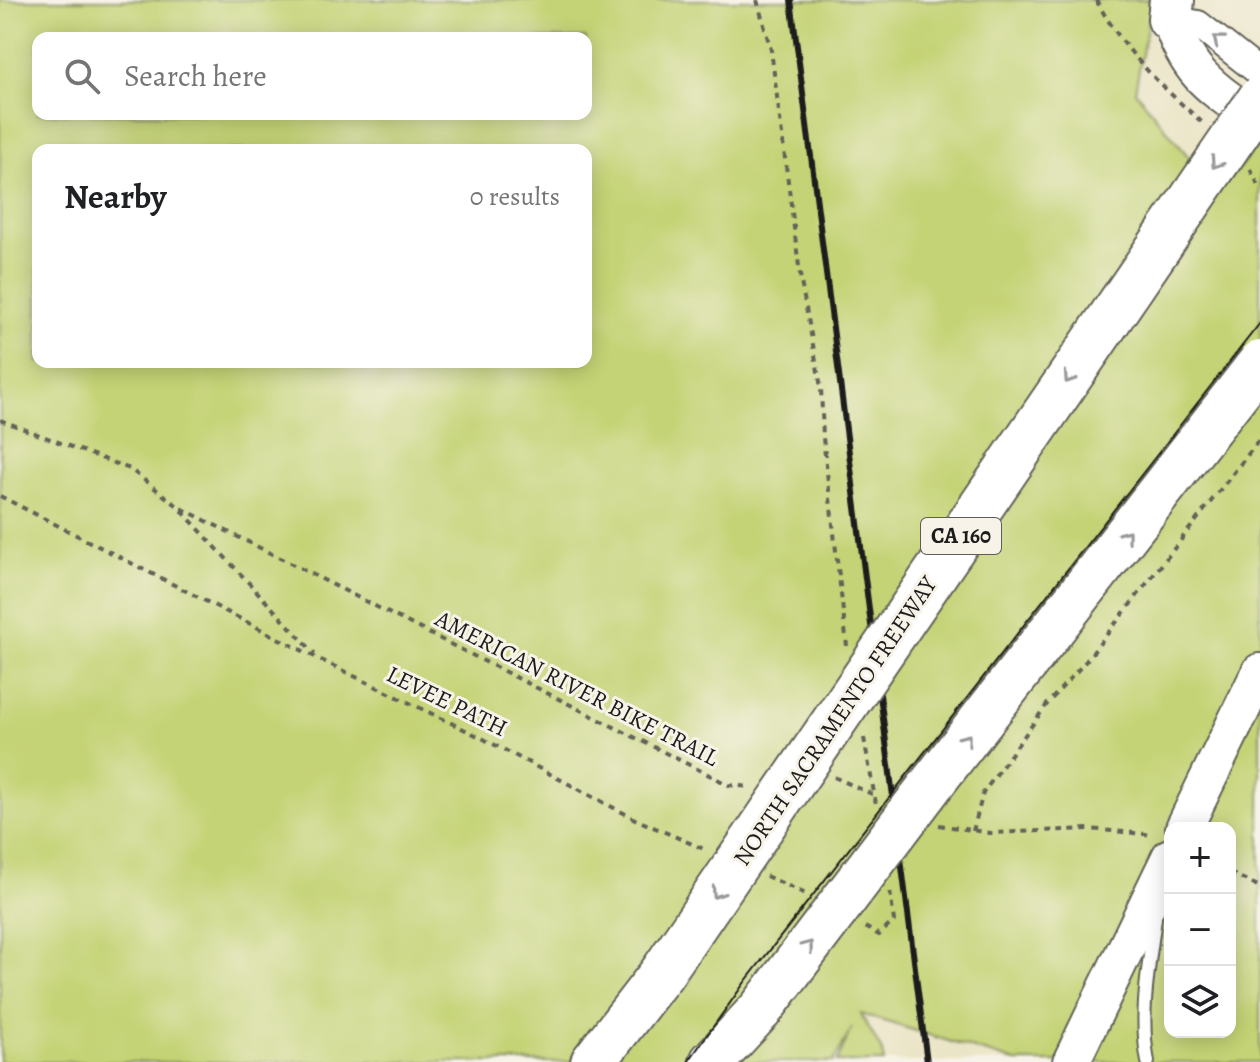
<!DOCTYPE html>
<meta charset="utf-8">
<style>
body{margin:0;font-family:Alegreya,serif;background:#f2f2f2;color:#202124}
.controls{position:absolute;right:24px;bottom:24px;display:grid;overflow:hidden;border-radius:16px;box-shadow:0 4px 20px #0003}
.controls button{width:72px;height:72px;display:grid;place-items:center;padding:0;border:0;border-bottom:2px solid #e0e0e0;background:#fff;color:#202124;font:40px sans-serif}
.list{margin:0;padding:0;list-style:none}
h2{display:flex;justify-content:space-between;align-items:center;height:104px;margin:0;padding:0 32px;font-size:34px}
h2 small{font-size:26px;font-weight:400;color:#757577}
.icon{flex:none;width:44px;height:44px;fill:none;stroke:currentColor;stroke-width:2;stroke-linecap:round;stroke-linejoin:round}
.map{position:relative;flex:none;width:1260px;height:1062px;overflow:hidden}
.search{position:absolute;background:#fff;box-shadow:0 4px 20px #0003;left:32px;top:32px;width:560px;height:88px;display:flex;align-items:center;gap:20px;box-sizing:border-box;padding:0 28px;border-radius:16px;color:#757577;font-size:30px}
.panel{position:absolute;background:#fff;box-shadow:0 4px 20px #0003;left:32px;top:144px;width:560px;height:224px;border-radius:16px}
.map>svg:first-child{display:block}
</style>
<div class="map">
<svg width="1260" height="1062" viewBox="0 0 1260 1062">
<rect width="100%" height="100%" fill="#f7f3e8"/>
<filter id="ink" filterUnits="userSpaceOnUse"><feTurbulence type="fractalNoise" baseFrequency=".0125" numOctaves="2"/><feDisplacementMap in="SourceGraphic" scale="16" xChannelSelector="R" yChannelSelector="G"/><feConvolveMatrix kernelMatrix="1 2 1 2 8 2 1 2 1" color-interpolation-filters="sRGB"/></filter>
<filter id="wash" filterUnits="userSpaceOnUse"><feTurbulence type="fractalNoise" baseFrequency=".006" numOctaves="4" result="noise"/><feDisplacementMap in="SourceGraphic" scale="32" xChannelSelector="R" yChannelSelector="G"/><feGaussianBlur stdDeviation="1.8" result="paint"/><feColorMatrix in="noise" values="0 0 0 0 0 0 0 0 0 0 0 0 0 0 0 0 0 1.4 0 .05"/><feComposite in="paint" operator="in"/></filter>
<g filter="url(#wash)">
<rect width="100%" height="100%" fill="#ebe5c7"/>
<path fill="#c4d375" stroke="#707848" stroke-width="2" fill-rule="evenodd" d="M0,0H1152L1135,91L1218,193L1256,147L1260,150V1062H1016L861,1014L882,1051L884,1062H837L852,1028L833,1062H0ZM38,38H586V114H38ZM38,150H586V362H38ZM1170,828H1230V1032H1170Z"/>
</g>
<g filter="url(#ink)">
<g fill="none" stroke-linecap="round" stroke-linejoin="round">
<g stroke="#646258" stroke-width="16">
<path id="service" d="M1148,1062C1139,1014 1149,966 1155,918"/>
</g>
<g stroke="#646258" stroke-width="30">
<polyline id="minor" points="1170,19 1198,24 1260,73"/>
</g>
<g stroke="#646258" stroke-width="40">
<g id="secondary">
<path d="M1170,19C1189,77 1213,88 1260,122"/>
<polyline points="1184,828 1260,672"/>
<polyline points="1071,1062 1170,857"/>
</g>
</g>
<g stroke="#646258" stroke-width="48">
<g id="motorway">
<polyline points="1170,19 1172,0"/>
<polyline points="593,1062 662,973"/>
<polyline points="712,1062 761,1009"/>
</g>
</g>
<g stroke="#646258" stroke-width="4" stroke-dasharray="6 6" stroke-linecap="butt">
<polyline points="757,0 771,50 801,282 821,387 823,438 847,646"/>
<path d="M1096,0C1125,53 1160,85 1204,124"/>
<polyline points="1250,169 1260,188"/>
<polyline points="0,420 130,469 179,507 729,785 750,787"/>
<polyline points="0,496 319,659 480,737 635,819 706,850"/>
<polyline points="182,511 315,654"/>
<polyline points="864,738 876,804"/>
<polyline points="834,777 874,795"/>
<polyline points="939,825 990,833 1089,829 1146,834 1153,837"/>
<polyline points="973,831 983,793 1048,703 1086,661 1260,439"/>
<polyline points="1230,873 1260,887"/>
<polyline points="766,876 808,895"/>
<polyline points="865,927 879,935 894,921 890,891"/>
</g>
<use href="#service" stroke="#fff" stroke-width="12"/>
<use href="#minor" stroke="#fff" stroke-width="26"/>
<use href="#secondary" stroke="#fff" stroke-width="36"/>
<use href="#motorway" stroke="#fff" stroke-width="44"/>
<polyline stroke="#1c1c1c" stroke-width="2" points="688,1062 745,982 1260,323"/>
<polyline stroke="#1c1c1c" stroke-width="6" points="791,0 927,1062"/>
<g stroke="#646258" stroke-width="48" stroke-linecap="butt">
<g id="motorway-bridge">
<polyline points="662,973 1260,99"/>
<polyline points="761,1009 934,781 1260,363"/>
</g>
</g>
<use href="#motorway-bridge" stroke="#fff" stroke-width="44"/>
</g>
<defs><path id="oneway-chevron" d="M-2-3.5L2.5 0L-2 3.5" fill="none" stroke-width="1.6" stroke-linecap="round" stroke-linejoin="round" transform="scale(2)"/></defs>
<g stroke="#999">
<use href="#oneway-chevron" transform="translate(1218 40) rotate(-141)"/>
<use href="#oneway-chevron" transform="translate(1216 163) rotate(124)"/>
<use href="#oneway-chevron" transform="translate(1069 378) rotate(124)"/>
<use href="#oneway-chevron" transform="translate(1126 535) rotate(-52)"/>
<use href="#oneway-chevron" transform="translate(966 739) rotate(-52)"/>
<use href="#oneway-chevron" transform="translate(717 893) rotate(124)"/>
<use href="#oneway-chevron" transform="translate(808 946) rotate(-53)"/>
</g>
</g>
<g text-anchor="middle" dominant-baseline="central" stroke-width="6" stroke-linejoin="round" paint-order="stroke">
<rect fill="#f7f3e8" stroke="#5e5c59" stroke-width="2" x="921" y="518" width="80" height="36" rx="6"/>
<g font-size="22" font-weight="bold" fill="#1c1c1c">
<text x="961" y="536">CA 160</text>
</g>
<g font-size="24" fill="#1c1c1c" stroke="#f7f3e8">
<text transform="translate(577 688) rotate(27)">AMERICAN RIVER BIKE TRAIL</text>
<text transform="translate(447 701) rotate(26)">LEVEE PATH</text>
<text transform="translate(835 721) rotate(-56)">NORTH SACRAMENTO FREEWAY</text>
</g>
</g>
</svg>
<div class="controls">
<button>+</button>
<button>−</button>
<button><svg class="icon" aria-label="layers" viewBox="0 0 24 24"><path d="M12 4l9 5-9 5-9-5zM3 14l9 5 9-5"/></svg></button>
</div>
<div class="search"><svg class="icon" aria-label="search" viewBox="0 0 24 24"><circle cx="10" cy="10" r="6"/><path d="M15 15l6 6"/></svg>Search here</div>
<section class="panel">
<h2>Nearby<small>0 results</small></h2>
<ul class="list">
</ul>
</section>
</div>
